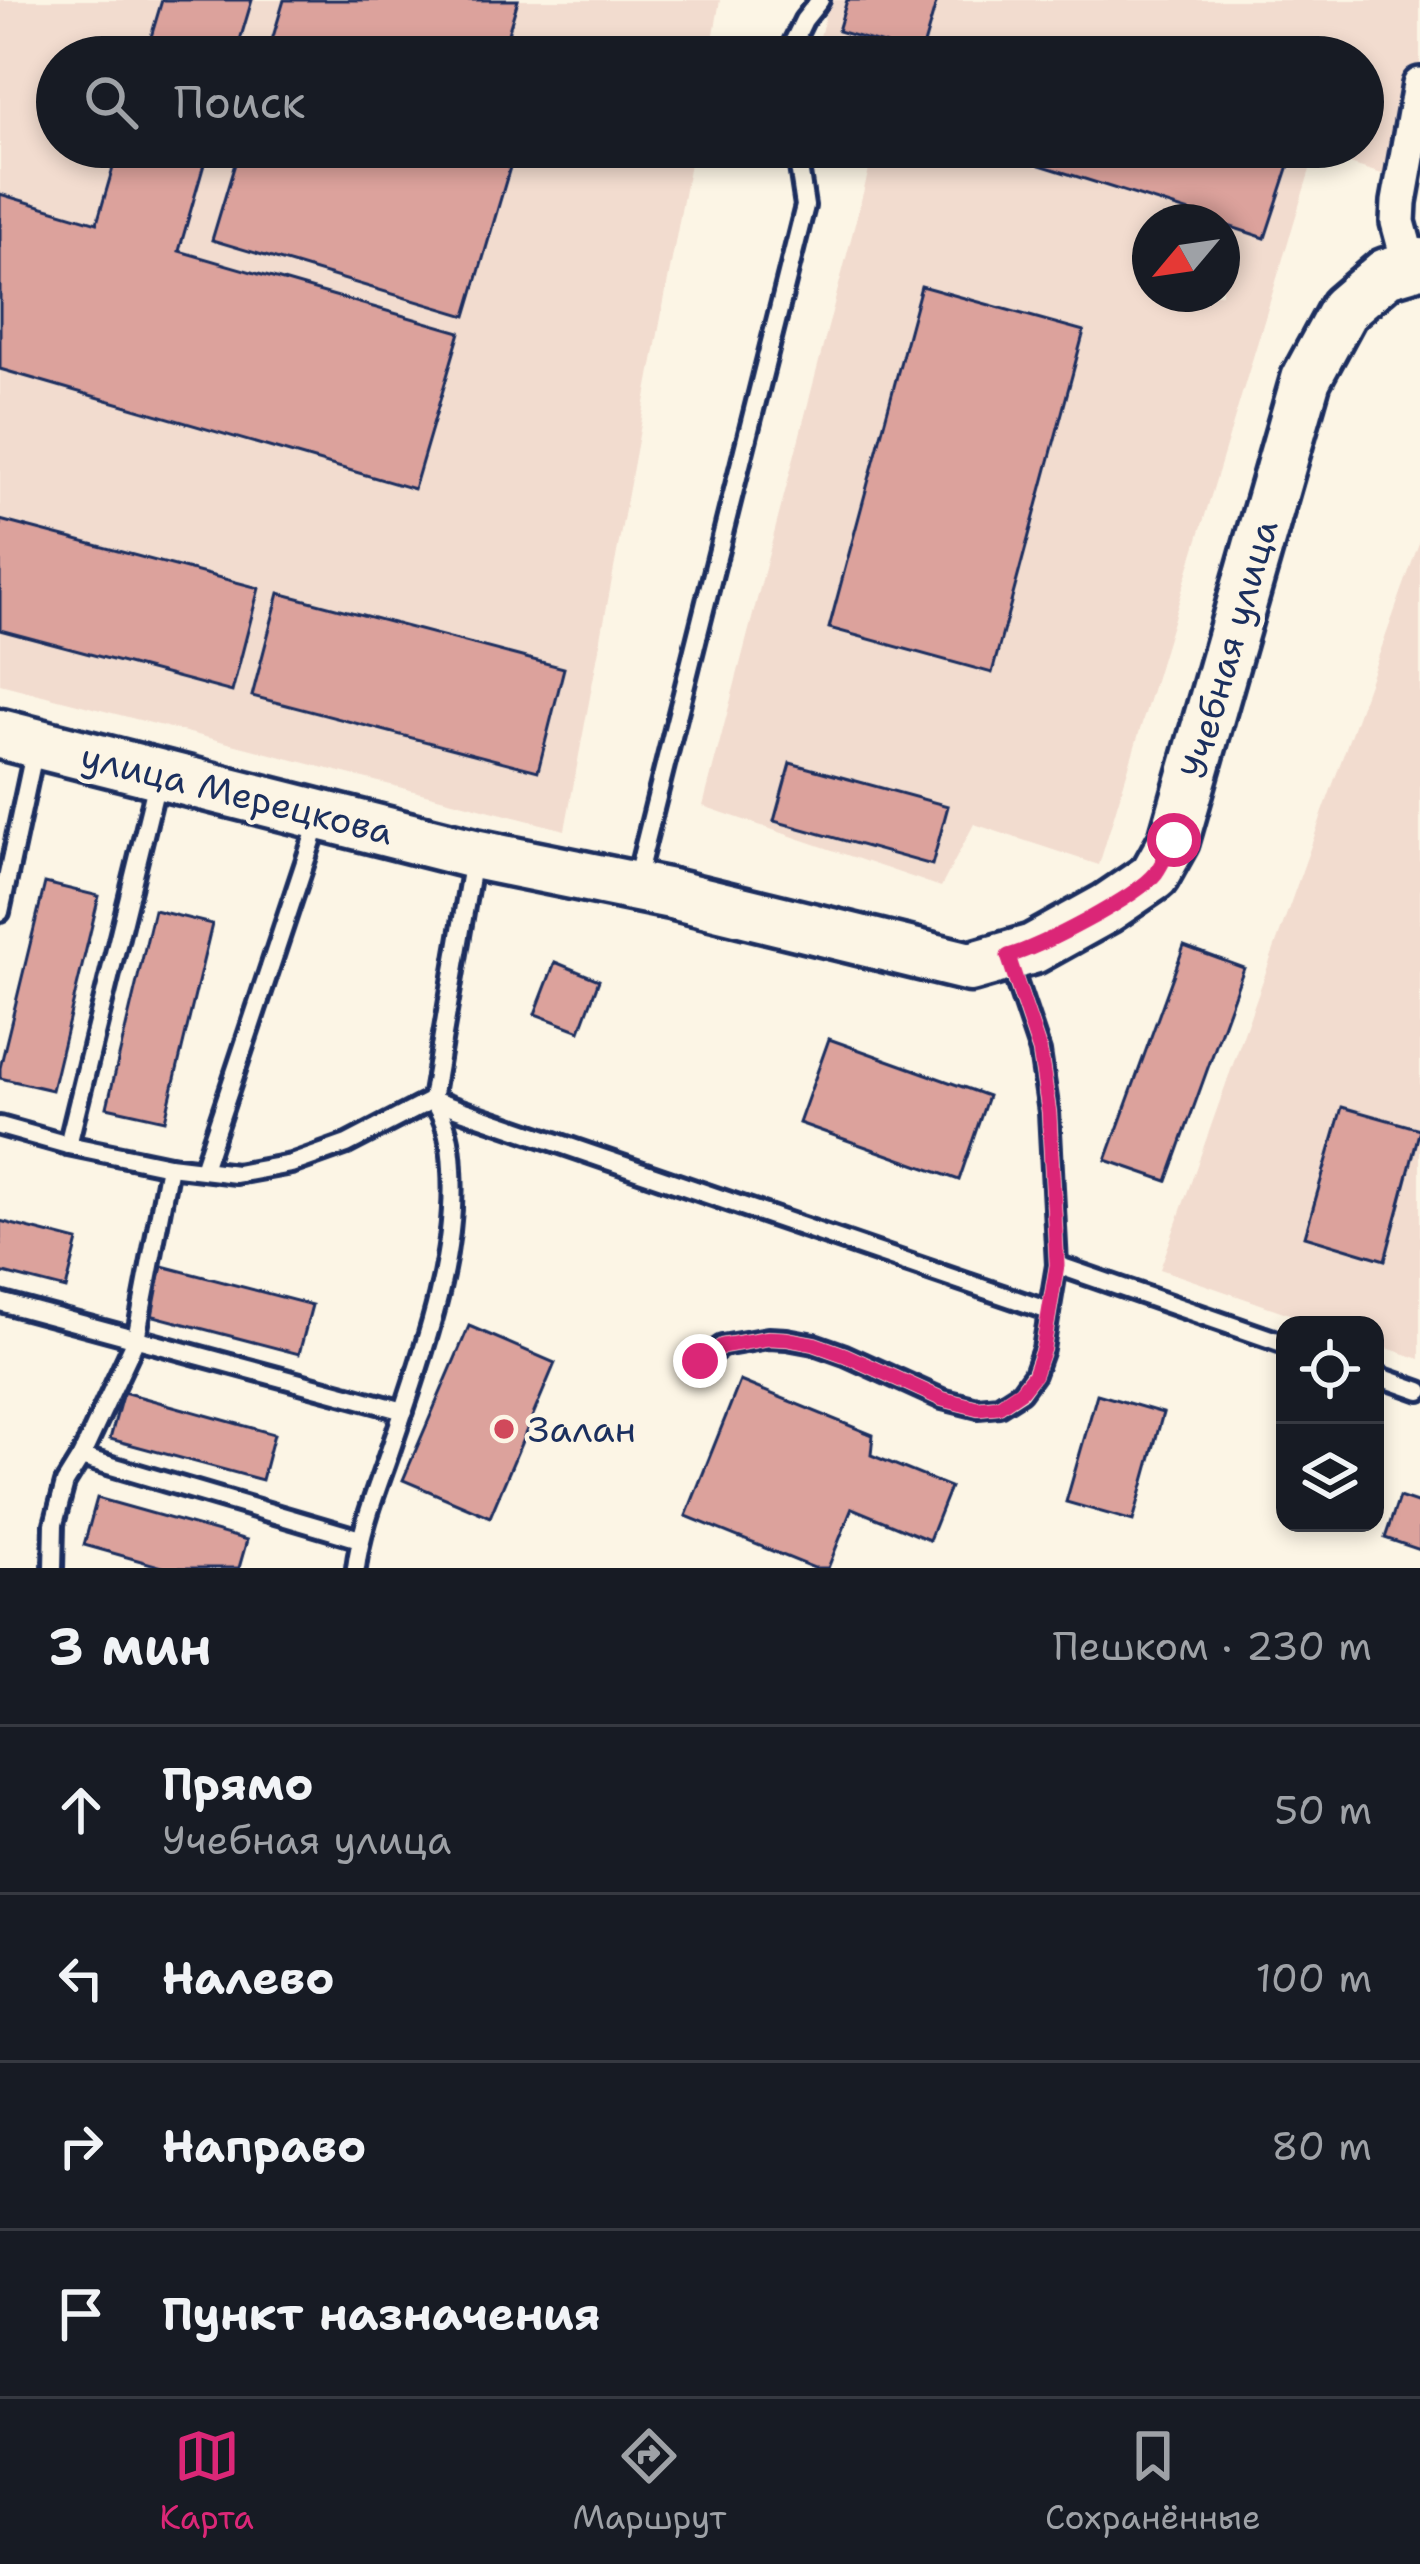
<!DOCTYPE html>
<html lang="ru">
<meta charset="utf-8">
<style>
body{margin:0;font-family:"Shantell Sans",sans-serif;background:#20242c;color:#f1f3f6}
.controls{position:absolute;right:36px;bottom:36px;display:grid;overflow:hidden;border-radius:24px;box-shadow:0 6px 18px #0003}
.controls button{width:108px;height:108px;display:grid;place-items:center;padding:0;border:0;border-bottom:3px solid #363941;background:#171b24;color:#f1f3f6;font:60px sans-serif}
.compass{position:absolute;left:1132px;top:204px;width:108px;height:108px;border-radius:50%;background:#171b24;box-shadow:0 6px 18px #0003;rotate:241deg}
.stop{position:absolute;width:36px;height:36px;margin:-27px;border:9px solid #db2777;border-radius:50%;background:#fff}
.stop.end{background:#db2777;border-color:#fff;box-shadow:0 3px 12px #0008}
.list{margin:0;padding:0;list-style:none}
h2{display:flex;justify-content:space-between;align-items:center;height:156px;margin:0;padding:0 48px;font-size:51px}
h2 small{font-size:39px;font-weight:400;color:#9ea1a6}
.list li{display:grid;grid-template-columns:78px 1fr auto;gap:36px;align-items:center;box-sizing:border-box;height:168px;padding:0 48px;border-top:3px solid #363941}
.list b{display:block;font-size:45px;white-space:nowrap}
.list p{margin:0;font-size:39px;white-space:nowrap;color:#9ea1a6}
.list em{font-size:39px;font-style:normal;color:#9ea1a6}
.icon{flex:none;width:66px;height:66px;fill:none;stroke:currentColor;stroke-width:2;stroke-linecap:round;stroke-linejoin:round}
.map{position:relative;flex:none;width:1420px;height:1568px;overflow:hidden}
.search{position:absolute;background:#171b24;box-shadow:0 6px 18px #0003;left:36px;right:36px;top:36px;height:132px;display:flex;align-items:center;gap:30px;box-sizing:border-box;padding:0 42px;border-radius:66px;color:#9ea1a6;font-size:45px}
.sheet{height:828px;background:#171b24}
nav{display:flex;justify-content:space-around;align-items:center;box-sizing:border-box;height:168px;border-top:3px solid #363941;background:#171b24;font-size:33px;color:#9ea1a6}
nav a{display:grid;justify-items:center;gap:6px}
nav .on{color:#db2777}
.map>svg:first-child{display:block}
</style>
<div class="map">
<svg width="1420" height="1568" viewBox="0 0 1420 1568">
<rect width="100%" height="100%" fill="#fcf5e5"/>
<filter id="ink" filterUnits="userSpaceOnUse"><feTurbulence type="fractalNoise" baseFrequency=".00833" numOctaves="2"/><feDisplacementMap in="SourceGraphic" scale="24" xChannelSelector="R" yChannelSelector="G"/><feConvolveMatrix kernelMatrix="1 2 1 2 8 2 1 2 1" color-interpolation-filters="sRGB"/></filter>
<g filter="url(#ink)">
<g fill="#f2dccf" fill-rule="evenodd">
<polygon points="0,0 720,0 710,57 57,57 57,147 693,147 565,830 0,684"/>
<path d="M829,0H1420V186L1315,153L1099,865L974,824L941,887L703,806L875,147H1363V57H815ZM1150,222H1222V294H1150Z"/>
<polygon points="1420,540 1420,1359 1375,1344 1375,1325 1321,1325 1160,1269"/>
</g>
<g fill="#dca29c" stroke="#1b2f5e" stroke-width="3">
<polygon points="162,0 252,0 235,57 145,57"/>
<polygon points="284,0 518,0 501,57 267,57"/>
<polygon points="847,0 937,0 921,55 838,31"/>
<polygon points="119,147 209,147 179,251 460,332 414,489 0,369 0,194 97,223"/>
<polygon points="240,147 516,147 466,316 212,240"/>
<polygon points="1046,147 1295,147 1265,238 1222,224 1222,222 1040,165"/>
<polygon points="921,286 1084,331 992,673 829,628"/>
<polygon points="0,520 259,588 232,692 0,630"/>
<polygon points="279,593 564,668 538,771 252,696"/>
<polygon points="790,763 948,806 932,865 774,821"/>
<polygon points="45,883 99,896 52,1090 0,1078 0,1068"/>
<polygon points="154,910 212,924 165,1120 107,1107"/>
<polygon points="1184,946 1244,968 1167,1181 1106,1160"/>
<polygon points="555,962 599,980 580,1031 535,1014"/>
<polygon points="829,1039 988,1096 959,1180 799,1123"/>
<polygon points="1342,1107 1420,1129 1385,1260 1305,1236"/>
<polygon points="0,1221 78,1241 66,1289 0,1272"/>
<polygon points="162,1266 312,1305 299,1354 150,1315"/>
<polygon points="469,1326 555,1363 490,1517 403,1480"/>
<polygon points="740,1381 873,1435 871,1455 950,1487 929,1540 852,1508 828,1568 814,1568 686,1516"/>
<polygon points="123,1392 274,1434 262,1480 110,1439"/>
<polygon points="1097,1394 1163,1413 1133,1521 1066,1502"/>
<polygon points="1399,1497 1420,1504 1420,1550 1385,1538"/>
<polygon points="97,1498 247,1540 239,1568 166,1568 84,1545"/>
</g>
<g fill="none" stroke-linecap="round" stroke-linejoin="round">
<g stroke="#1b2f5e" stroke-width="26">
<g id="lane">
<polyline points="786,57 804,20 820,0"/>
<polyline points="635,885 805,206 796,147"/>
<polyline points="0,912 36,744"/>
<polyline points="0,1126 68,1145 169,1166 236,1174 291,1164 347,1144 432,1100 1049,1311"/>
<polyline points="68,1145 158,778"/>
<polyline points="203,1169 320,817"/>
<polyline points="1057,1265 1285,1344"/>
<polyline points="0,1302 404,1411"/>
<polyline points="700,1361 722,1346 768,1338 787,1339 814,1344 845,1355 942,1399 978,1408 999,1406 1021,1392 1034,1374 1043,1349 1057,1265 1049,1112 1040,1052 1008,957"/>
<polyline points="1375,1375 1420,1391"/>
<polyline points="81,1457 360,1539"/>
<polyline points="53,1568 54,1524 65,1483 81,1457 136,1339 169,1166"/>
<path d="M356,1568C361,1528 376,1492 389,1454C419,1364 458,1264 452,1169C451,1144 447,1120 432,1100L473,859"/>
</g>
</g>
<g stroke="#1b2f5e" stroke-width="42">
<polyline id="street" points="1410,266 1398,222 1399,202 1420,85"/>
</g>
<g stroke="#1b2f5e" stroke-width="57">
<polyline id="secondary" points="0,734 474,854 671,894 970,967 1033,949 1107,908 1154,876 1174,840 1306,379 1344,309 1386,273 1420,263"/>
</g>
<use href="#lane" stroke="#fcf5e5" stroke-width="16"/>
<use href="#street" stroke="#fcf5e5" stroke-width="33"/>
<use href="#secondary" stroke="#fcf5e5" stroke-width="48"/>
</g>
</g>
<g fill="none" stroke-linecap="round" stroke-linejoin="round" filter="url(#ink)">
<path stroke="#db2777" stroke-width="15" d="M700,1361L722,1346L769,1338L787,1339L814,1344L845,1355L942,1399L978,1408L999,1406L1021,1391L1034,1375L1043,1349L1057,1265L1049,1112L1040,1052L1008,956C1039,948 1137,897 1156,873C1163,863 1168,850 1174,840"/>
</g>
<circle fill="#d1495b" stroke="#fcf5e5" stroke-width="4.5" cx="504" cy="1429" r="12"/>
<g text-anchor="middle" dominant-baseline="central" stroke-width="9" stroke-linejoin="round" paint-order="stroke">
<g font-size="36" fill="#1b2f5e" stroke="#fcf5e5">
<text transform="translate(1229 649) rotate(-74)">Учебная улица</text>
<text transform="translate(237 794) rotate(14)">улица Мерецкова</text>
</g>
<g font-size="36" fill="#1b2f5e" stroke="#fcf5e5" text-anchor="start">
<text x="528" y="1429">Залан</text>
</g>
</g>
</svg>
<div class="controls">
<button><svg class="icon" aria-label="locate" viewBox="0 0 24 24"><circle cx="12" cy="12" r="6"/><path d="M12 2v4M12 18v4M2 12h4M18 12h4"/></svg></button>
<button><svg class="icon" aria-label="layers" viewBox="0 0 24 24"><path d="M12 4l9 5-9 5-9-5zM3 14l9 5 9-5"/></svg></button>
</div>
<svg class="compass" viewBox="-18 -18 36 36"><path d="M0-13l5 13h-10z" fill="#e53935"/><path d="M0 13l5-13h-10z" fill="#9ea1a6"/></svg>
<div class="stop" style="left:1174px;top:840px"></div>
<div class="stop end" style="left:700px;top:1361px"></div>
<div class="search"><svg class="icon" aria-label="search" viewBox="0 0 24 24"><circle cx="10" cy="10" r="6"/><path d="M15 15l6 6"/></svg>Поиск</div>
</div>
<section class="sheet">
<h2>3 мин<small>Пешком · 230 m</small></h2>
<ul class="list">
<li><svg class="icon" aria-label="ahead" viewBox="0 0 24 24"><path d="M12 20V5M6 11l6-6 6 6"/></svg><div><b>Прямо</b><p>Учебная улица</p></div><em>50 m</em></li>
<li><svg class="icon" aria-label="left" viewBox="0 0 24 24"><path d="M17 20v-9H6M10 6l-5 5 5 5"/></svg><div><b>Налево</b></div><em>100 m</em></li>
<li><svg class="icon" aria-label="right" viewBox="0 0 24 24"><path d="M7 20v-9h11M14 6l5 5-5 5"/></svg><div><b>Направо</b></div><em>80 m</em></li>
<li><svg class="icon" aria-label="arrive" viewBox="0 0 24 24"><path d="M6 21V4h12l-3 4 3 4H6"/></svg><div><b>Пункт назначения</b></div></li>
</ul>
</section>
<nav>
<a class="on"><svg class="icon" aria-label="map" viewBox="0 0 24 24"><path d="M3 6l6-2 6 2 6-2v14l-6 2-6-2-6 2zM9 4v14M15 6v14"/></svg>Карта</a>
<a><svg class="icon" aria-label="directions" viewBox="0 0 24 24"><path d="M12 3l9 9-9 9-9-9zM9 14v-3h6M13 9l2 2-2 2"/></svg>Маршрут</a>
<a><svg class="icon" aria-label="saved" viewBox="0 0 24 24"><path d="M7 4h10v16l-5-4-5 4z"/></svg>Сохранённые</a>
</nav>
